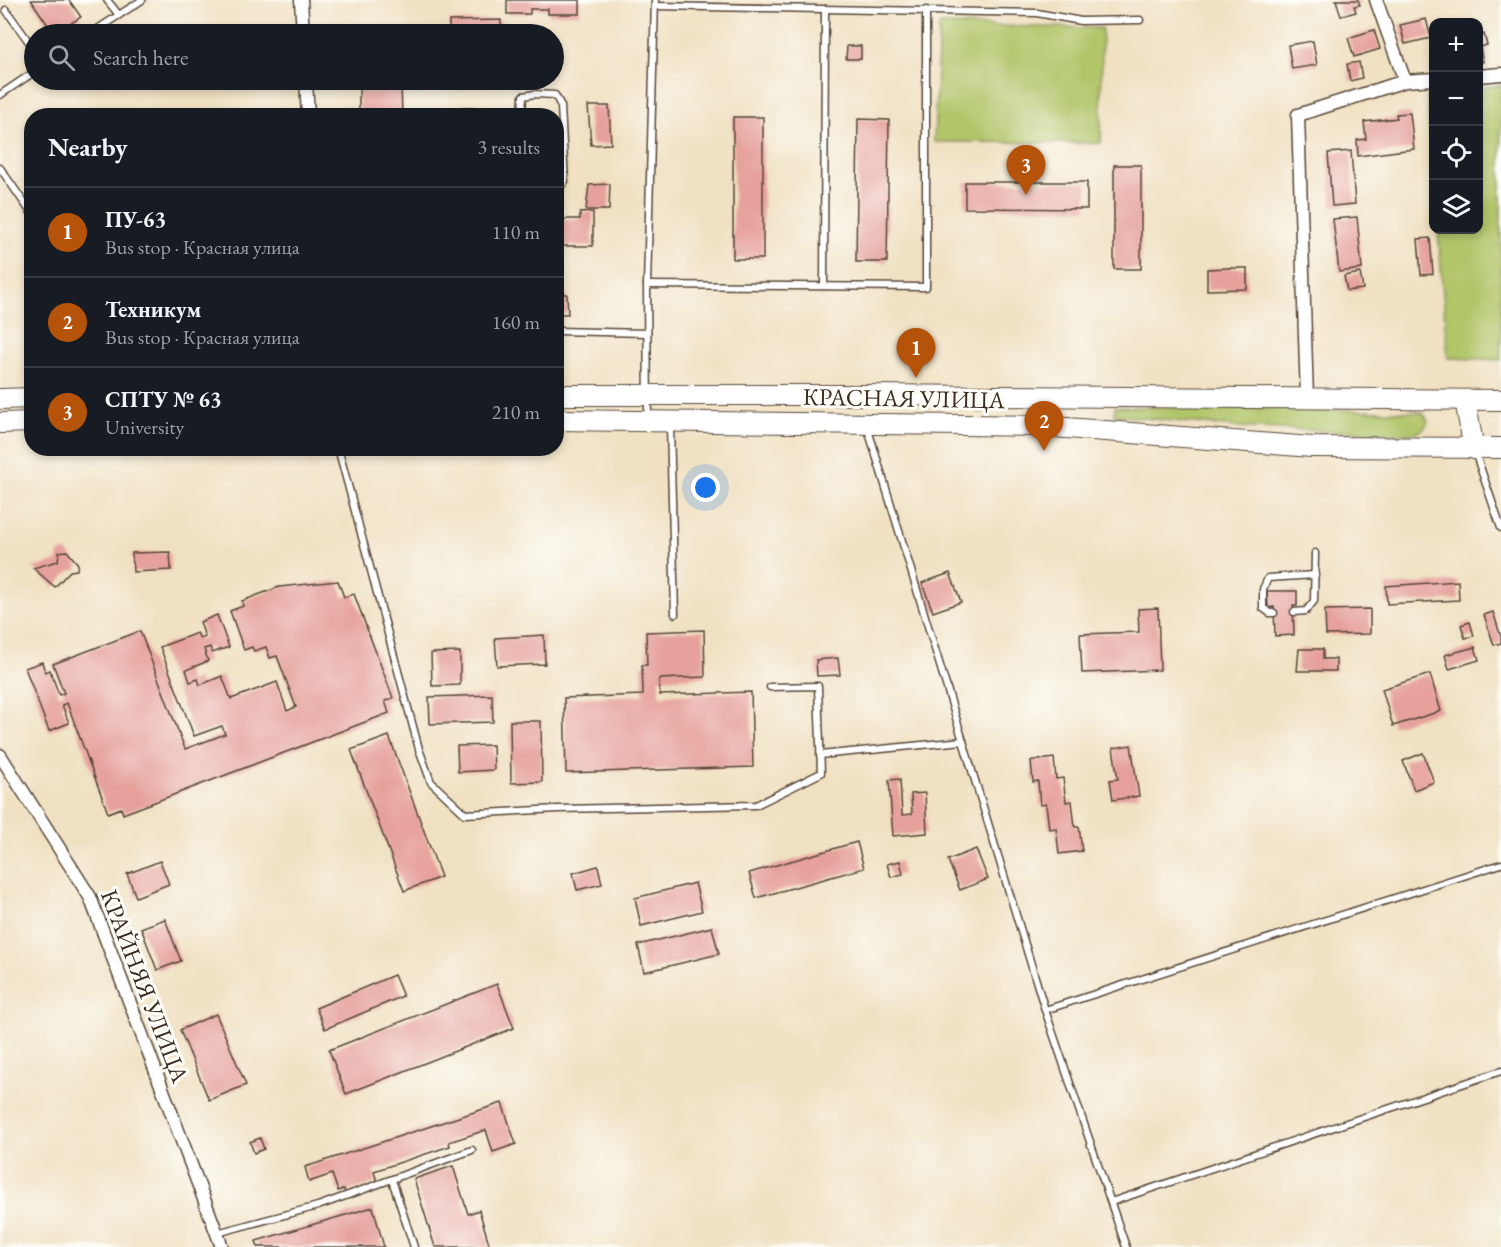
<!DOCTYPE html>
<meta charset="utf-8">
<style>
body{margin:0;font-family:"EB Garamond",serif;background:#242831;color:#f1f3f6}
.controls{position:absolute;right:18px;top:18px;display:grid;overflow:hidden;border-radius:12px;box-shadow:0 3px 9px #0003}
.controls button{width:54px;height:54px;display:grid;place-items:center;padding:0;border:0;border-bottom:2px solid #363941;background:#171b24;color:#f1f3f6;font:30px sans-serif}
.you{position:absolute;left:706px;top:488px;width:21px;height:21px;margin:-15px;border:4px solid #fff;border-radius:50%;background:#1a73e8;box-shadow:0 0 0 9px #1a73e833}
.badge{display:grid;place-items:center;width:39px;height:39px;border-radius:50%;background:#b45309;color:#fff;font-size:20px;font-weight:700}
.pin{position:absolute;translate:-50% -50px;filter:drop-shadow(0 2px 3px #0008)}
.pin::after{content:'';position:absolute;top:32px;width:21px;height:18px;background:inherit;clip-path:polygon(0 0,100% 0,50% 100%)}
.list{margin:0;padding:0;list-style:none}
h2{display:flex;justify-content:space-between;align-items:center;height:78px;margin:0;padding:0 24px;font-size:26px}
h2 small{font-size:20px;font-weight:400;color:#9ea1a6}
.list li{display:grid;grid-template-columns:39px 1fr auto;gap:18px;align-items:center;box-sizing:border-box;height:90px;padding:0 24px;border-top:2px solid #363941}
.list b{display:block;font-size:22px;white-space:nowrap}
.list p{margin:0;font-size:20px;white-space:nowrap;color:#9ea1a6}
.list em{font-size:20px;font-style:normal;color:#9ea1a6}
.icon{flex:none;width:33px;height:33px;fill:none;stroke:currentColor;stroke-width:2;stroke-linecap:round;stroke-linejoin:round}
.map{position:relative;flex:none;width:1501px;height:1247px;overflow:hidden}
.search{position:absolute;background:#171b24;box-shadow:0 3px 9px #0003;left:24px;top:24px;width:540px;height:66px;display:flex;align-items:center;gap:15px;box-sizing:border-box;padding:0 21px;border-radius:33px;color:#9ea1a6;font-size:22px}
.panel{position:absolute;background:#171b24;box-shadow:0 3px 9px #0003;left:24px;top:108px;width:540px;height:348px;border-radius:24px}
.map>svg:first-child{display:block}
</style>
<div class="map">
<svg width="1501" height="1247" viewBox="0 0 1501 1247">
<rect width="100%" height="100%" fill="#fdfcf7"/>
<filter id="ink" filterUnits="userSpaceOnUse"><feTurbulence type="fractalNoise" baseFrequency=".0167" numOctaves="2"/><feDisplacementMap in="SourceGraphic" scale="12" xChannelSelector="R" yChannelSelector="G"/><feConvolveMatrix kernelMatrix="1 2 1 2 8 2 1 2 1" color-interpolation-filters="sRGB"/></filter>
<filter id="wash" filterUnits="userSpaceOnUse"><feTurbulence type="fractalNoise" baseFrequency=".008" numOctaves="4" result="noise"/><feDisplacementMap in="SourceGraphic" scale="24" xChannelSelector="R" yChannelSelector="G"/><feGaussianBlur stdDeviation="1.35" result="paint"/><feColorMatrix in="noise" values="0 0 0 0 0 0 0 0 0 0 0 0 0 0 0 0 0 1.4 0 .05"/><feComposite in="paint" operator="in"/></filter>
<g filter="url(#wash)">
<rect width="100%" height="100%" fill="#f0e1c3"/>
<g fill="#b1c569" stroke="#767844" stroke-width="1.5">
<polygon points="939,25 1102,28 1101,143 934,142"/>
<polygon points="1501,85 1501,360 1448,358 1438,230 1478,230 1479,88"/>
<polygon points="1433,93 1434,93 1433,175 1427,96"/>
<path d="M1115,407L1271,408L1421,412L1426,417L1428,422C1423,431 1420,433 1410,434L1235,427L1114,415Z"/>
</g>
<g id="blocks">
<g fill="#e6a19c">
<polygon points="31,0 69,0 81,17 54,34"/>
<polygon points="507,0 580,0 580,14 548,14 548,9 530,9 530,14 507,14"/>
<polygon points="1336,0 1358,0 1360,5 1354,6 1356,12 1341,16"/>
<polygon points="1426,19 1431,38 1405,44 1400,25"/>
<polygon points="501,20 501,34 449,34 449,21"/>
<polygon points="1374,30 1380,49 1354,57 1348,38"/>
<polygon points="1484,34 1487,45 1480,47 1483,62 1478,63 1478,35"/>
<polygon points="1313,41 1317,65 1292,69 1288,45"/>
<polygon points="847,46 861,46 861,59 846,59"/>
<polygon points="1359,62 1362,78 1350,81 1347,64"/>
<rect x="465" y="80" width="10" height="5"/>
<polygon points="359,84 401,84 402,116 359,116"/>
<polygon points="588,106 609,106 611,144 591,145"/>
<rect x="463" y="107" width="11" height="9"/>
<polygon points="1410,113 1414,149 1358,156 1357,140 1366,139 1364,122 1397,118 1396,114"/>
<rect x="733" y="117" width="30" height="142"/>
<polygon points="858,119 889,120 887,262 856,262"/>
<polygon points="1351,151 1355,204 1332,206 1328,153"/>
<rect x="1114" y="165" width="27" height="104"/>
<polygon points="965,182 1087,182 1087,209 965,208"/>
<polygon points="610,184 609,210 586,210 589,185"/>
<polygon points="593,212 593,246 556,246 556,219 580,219 580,213"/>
<polygon points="1357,217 1362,269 1339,272 1333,219"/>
<polygon points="1430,238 1433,274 1421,275 1418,239"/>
<polygon points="1228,268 1247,268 1247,289 1207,290 1207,269"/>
<polygon points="1360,273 1363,289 1347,291 1344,276"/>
<polygon points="556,294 567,294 568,314 556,314"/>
<polygon points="67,551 78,564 77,570 70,571 55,587 33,568 58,561 59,552"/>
<polygon points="170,552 171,570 133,572 132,553"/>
<polygon points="950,573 961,602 933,612 922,583"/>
<polygon points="338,581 344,597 354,594 393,698 385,701 389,713 123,814 121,808 108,813 67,703 62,705 69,723 49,731 25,668 42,662 45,672 50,670 59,695 64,693 53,664 140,631 185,749 225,734 222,726 194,736 160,647 197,633 200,639 205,637 200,622 217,615 229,647 212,653 210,647 204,649 208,661 186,670 190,682 198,679 200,685 222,676 231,699 277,682 287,711 296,707 277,656 270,658 266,647 254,651 252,647 244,650 230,611 243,606 242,601 279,587"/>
<polygon points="1458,581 1459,600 1387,604 1386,586"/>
<polygon points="1267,591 1297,591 1297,606 1293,606 1294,635 1275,636 1274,607 1268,608"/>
<polygon points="1158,608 1160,670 1082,673 1080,634 1139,632 1138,609"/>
<polygon points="1370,609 1370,634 1326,635 1325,610"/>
<polygon points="1493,612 1501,637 1501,643 1494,645 1484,615"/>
<polygon points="1470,622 1474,636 1465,638 1461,625"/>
<polygon points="704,630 705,677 659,679 660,695 751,692 753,767 566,773 564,698 643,695 642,665 647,665 646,632"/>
<polygon points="544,635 545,664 497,666 495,638"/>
<polygon points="1475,647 1479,660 1449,669 1445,655"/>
<polygon points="1299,649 1323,649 1323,659 1336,659 1336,671 1297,671"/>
<polygon points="460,652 460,685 432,686 431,653"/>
<polygon points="838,658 840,675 817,676 816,660"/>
<polygon points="1430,674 1441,711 1393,726 1382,689"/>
<polygon points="492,695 493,722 430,724 429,697"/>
<polygon points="510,721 541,721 542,782 511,783"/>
<polygon points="389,736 441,877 404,891 351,750"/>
<polygon points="493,745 494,770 458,772 457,746"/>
<polygon points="1131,745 1139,796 1113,800 1110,780 1118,779 1113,748"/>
<polygon points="1423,753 1434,782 1414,790 1403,761"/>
<polygon points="1054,758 1056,779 1063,778 1066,802 1072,801 1075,827 1079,827 1082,851 1059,854 1056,828 1049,829 1046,804 1040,805 1038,781 1033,782 1031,761"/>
<polygon points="900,779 902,815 912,814 911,794 925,793 927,833 893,836 889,780"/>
<polygon points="857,842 864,868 756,898 749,873"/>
<polygon points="976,849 988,879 960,890 948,860"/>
<polygon points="160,861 169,884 136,897 127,874"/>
<polygon points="900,861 903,874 891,877 887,864"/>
<polygon points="598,866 602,884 577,890 573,873"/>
<polygon points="695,883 702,911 641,926 635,898"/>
<polygon points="165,919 181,961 157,970 141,928"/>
<polygon points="712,927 719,954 644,972 638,945"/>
<polygon points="394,975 403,996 325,1029 316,1008"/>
<polygon points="497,984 514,1028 346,1094 329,1050"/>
<polygon points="216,1014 246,1085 209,1100 180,1030"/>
<polygon points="502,1103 516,1144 493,1152 486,1130 449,1142 450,1146 374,1171 377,1182 345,1193 344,1189 338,1191 332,1174 309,1182 305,1167"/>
<polygon points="260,1138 264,1149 254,1153 250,1142"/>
<polygon points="453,1166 468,1214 479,1210 490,1247 435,1247 414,1179"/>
<polygon points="373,1207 384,1247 258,1247 256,1241"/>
</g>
</g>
</g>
<g filter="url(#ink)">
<use href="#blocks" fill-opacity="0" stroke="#564537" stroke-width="1.5"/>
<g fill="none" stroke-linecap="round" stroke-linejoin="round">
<g stroke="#564537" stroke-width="9">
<g id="service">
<polyline points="107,0 119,15"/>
<polyline points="655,6 1037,13 1081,21 1140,20"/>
<polyline points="6,10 34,49"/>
<polyline points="90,34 142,0"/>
<polyline points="0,95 34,72"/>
<polyline points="522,116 523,96 535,94 555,95 561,106 565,181 556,192"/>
<polyline points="0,168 32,214"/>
<polyline points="647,285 926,287 926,10"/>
<polyline points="824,286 825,9"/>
<polyline points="556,331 647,333"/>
<polyline points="648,420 647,285 655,0"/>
<polyline points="670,425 675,614"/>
<polyline points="867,426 1045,1010 1126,1247"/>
<polyline points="338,448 419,749 431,782 465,814 558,809 756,805 821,773 818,686 770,687"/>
<polyline points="1475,452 1501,528"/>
<polyline points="1294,612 1306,611 1314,601 1315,553"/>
<polyline points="1274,613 1270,613 1263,608 1263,589 1268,578 1315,575"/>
<polyline points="820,755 963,741"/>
<polyline points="1045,1010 1501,864"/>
<polyline points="392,1180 414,1247"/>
<polyline points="1111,1202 1501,1071"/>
<polyline points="217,1233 318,1206 472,1150"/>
</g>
</g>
<g stroke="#564537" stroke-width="15">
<g id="minor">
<polyline points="301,0 303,34"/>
<polyline points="1376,0 1405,81"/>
<polyline points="1478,76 1501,74"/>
<polyline points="306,80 308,116"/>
<polyline points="1307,398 1298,115 1405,81 1434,79"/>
<polyline points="0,755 90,897 222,1247"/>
</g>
</g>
<g stroke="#564537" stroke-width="22">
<g id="primary">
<polyline points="556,395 867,395 1501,400"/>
<polyline points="0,399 32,398"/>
<polyline points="1465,400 1474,449"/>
<polyline points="556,420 1041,426 1312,447 1501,448"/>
<polyline points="0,423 32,422"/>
</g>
</g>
<use href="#service" stroke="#fff" stroke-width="6"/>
<use href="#minor" stroke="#fff" stroke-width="12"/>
<use href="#primary" stroke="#fff" stroke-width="20"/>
</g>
</g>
<g text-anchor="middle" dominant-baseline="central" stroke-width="6" stroke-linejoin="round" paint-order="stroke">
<g font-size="24" fill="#3b2a1e" stroke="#fdfcf7">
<text transform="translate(904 398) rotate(1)">КРАСНАЯ УЛИЦА</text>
<text transform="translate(145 986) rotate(69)">КРАЙНЯЯ УЛИЦА</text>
</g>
</g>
</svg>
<div class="controls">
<button>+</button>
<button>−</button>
<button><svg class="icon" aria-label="locate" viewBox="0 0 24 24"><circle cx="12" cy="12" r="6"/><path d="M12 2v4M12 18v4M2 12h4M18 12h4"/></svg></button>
<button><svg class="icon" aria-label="layers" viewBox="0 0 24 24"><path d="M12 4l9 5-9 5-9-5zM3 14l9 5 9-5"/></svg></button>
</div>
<div class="you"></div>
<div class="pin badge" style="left:916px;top:378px">1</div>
<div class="pin badge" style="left:1044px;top:451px">2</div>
<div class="pin badge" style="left:1026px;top:195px">3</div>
<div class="search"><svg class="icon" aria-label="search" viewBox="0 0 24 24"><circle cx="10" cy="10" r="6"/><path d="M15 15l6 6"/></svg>Search here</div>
<section class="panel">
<h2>Nearby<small>3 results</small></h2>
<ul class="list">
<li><span class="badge">1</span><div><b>ПУ-63</b><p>Bus stop · Красная улица</p></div><em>110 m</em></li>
<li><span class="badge">2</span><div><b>Техникум</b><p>Bus stop · Красная улица</p></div><em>160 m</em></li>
<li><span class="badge">3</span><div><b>СПТУ № 63</b><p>University</p></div><em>210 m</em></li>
</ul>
</section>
</div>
